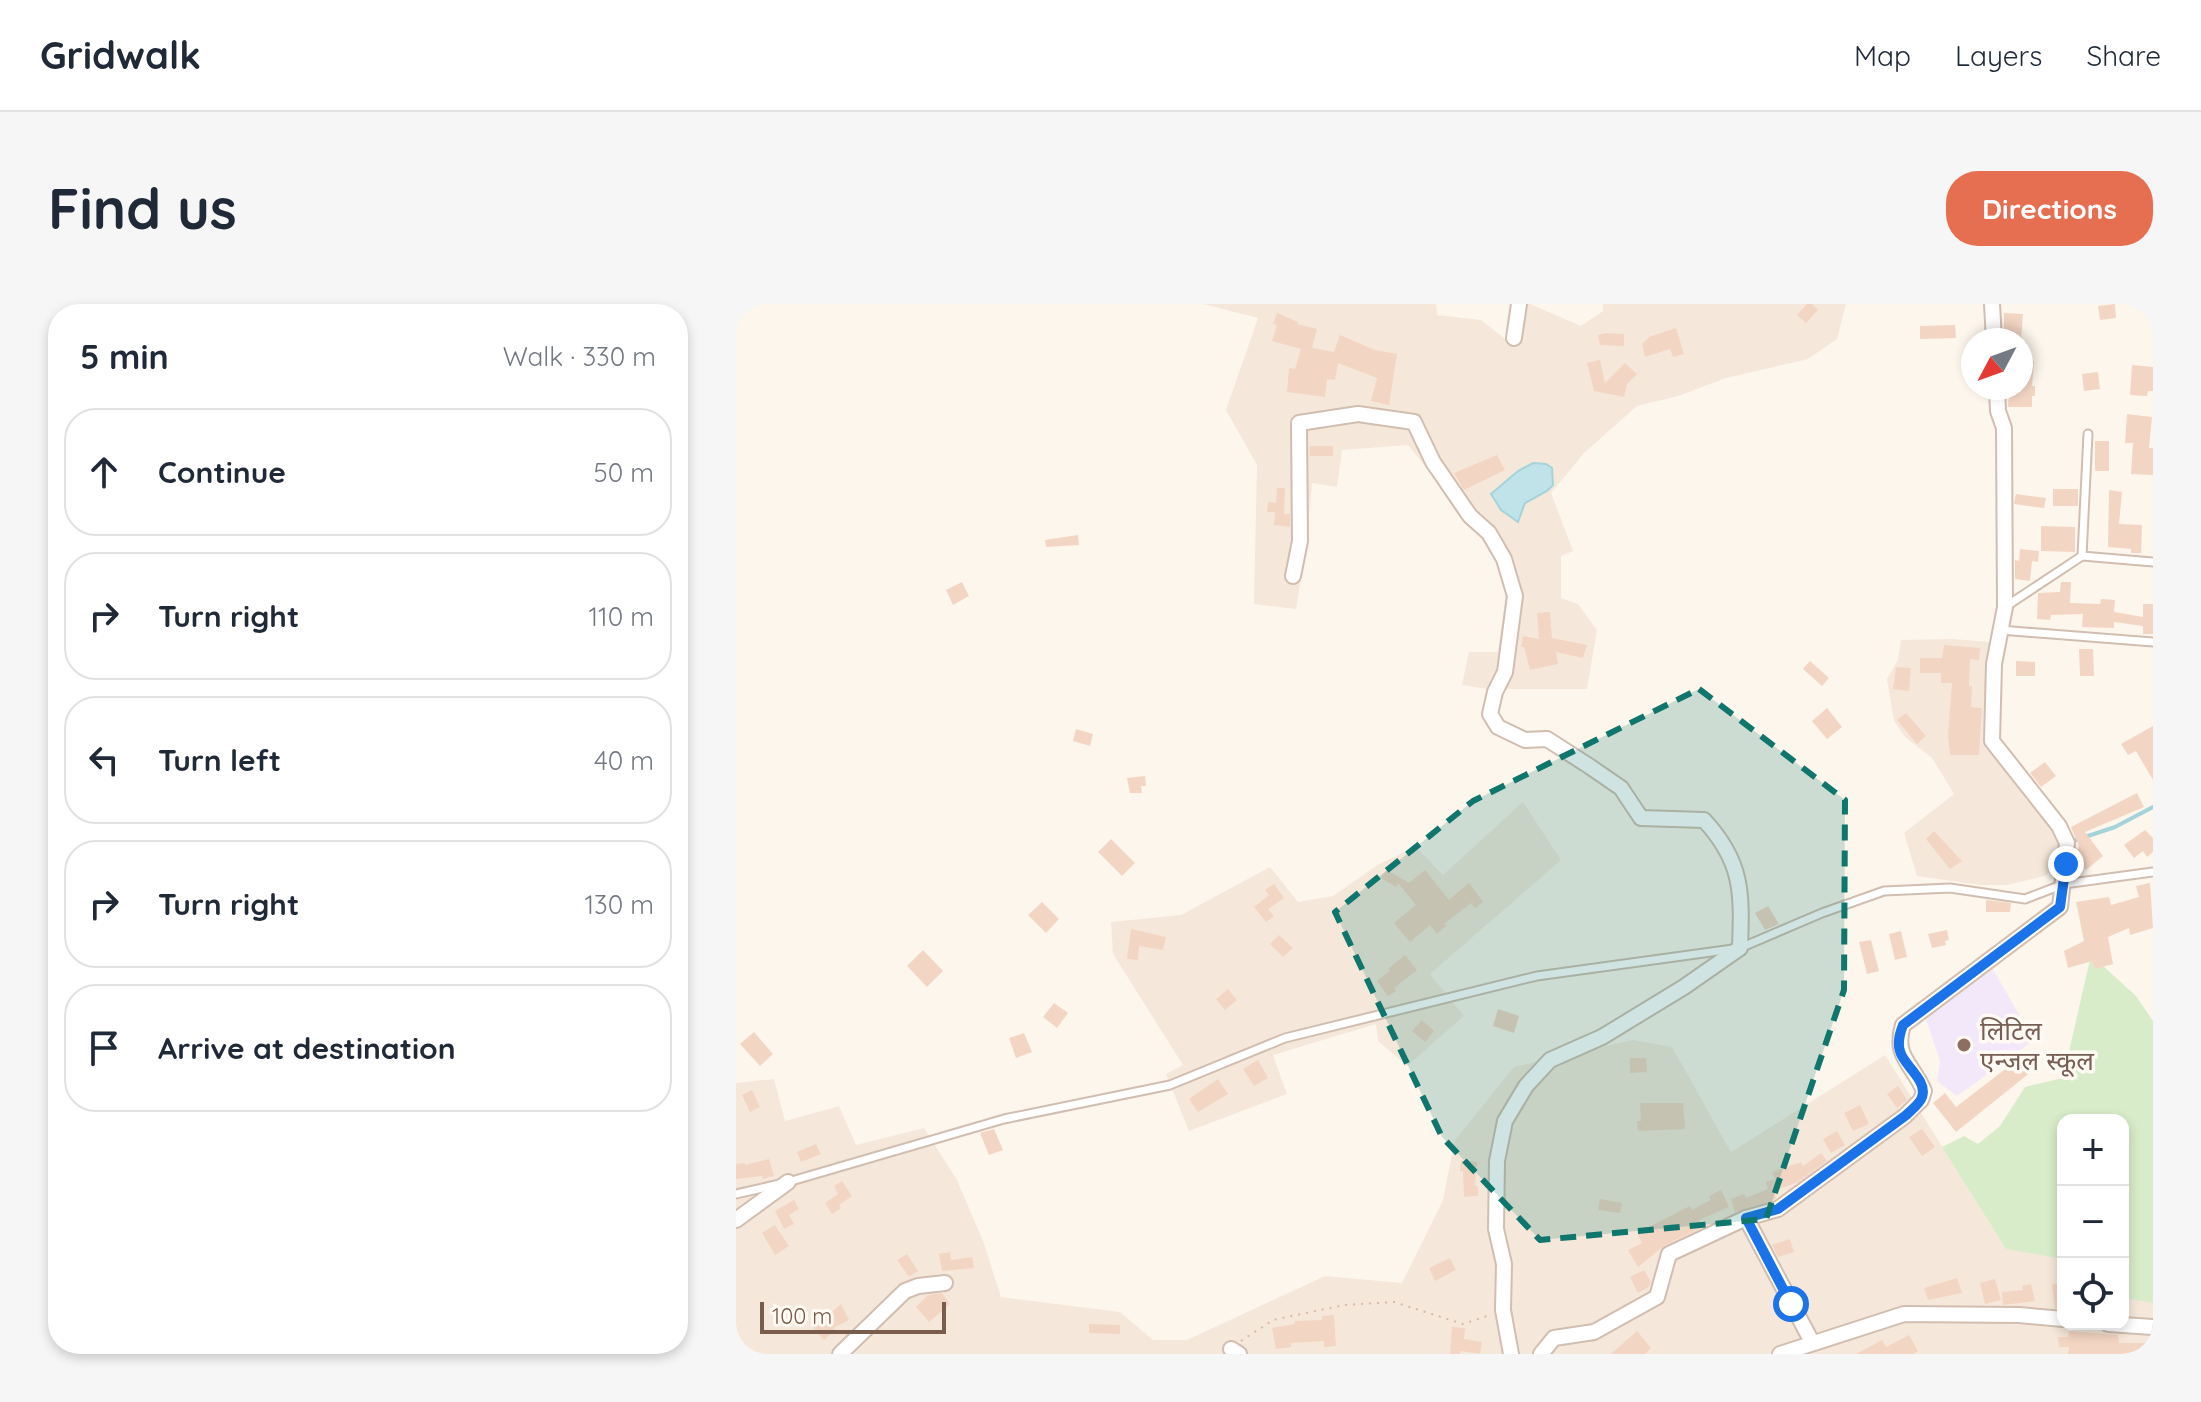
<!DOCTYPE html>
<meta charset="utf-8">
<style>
body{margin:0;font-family:Quicksand,"Noto Sans Devanagari",sans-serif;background:#f6f6f7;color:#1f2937}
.controls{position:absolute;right:24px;bottom:24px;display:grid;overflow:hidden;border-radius:16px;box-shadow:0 4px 12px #0003}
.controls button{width:72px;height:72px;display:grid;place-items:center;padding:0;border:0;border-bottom:2px solid #e0e1e3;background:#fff;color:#1f2937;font:40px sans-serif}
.compass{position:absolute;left:1225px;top:24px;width:72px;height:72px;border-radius:50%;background:#fff;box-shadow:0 4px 12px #0003;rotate:229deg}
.scale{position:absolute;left:24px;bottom:20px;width:186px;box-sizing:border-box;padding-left:8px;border:4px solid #7a5c4d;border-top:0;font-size:22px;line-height:28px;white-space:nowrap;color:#7a5c4d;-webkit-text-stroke:6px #fffaf3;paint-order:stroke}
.stop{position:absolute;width:24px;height:24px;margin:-18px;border:6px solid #1a73e8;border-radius:50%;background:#fff}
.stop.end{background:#1a73e8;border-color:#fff;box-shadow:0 2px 8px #0008}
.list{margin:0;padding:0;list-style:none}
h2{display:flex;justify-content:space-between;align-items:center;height:104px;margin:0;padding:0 32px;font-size:34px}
h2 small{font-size:26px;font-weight:400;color:#747a83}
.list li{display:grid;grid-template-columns:52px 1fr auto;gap:24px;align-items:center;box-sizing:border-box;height:128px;margin:0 16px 16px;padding:0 16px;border:2px solid #e0e1e3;border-radius:32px}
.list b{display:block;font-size:30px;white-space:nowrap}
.list em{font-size:26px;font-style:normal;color:#747a83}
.icon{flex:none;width:44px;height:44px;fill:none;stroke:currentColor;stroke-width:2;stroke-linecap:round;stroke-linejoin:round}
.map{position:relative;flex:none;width:1417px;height:1050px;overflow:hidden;border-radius:32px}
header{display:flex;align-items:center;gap:48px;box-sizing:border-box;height:112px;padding:0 40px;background:#fff;border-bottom:2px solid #e0e1e3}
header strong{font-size:38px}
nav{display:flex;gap:44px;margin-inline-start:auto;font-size:28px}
.intro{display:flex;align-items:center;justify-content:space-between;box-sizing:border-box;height:192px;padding:0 48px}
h1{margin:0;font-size:56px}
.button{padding:20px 36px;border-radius:32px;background:#e76f51;color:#fff;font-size:28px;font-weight:700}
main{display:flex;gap:48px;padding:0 48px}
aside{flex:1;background:#fff;border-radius:32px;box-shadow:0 4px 12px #0003}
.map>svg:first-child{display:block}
</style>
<header>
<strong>Gridwalk</strong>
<nav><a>Map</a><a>Layers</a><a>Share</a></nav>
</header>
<div class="intro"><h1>Find us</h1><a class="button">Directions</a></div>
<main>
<aside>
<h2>5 min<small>Walk · 330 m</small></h2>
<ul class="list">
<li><svg class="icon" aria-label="ahead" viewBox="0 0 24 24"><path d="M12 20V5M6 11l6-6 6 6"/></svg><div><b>Continue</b></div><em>50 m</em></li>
<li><svg class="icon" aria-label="right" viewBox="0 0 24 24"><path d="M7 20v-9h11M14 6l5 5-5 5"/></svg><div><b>Turn right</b></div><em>110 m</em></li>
<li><svg class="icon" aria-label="left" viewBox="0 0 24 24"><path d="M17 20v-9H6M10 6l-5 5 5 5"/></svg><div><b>Turn left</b></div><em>40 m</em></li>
<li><svg class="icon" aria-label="right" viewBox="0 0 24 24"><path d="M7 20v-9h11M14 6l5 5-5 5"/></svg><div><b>Turn right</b></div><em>130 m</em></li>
<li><svg class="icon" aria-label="arrive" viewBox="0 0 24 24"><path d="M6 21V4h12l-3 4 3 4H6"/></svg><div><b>Arrive at destination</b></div></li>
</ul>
</aside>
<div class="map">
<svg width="1417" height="1050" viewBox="0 0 1417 1050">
<rect width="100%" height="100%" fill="#fdf6ec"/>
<g fill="#f5e8da">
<polygon points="467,0 700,0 701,11 745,16 769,35 779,0 794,0 845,22 867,7 867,0 1110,0 1101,35 1072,55 990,74 942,92 901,102 848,149 815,189 837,247 825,252 825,294 842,300 861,326 851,385 751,385 726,381 733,348 762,348 770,288 760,257 743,231 725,216 696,171 672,141 606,146 601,183 576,179 570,244 560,305 518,300 521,161 490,106 522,14"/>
<polygon points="1217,335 1253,338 1253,444 1291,496 1318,525 1324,547 1318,565 1309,572 1271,581 1244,581 1181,572 1168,529 1218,490 1196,454 1169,433 1158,417 1151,375 1162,356 1165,336"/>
<polygon points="787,498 825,556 694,670 728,712 671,762 642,737 640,720 537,751 551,790 453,827 430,770 447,761 377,650 375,618 445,611 534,563 562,598 597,592 643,560 680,543 707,571"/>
<polygon points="897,736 936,743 995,848 1149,751 1270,945 1327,953 1327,1020 1387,1020 1387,993 1417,999 1417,1050 0,1050 0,779 38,775 49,817 103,802 120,841 188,824 221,876 247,937 265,993 384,1008 417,1036 451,1036 589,972 666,979 707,896 719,836 778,763"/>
</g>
<polygon fill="#f3e8fa" points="1256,664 1298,736 1221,792 1201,777 1204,757 1189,712"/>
<polygon fill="#d8ecc9" points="1355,651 1400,692 1417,717 1417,999 1387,994 1387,816 1327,816 1327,955 1270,945 1206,843 1228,832 1242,840 1264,822 1289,783 1327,774"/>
<polygon fill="#bfe3e8" stroke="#a5d3da" stroke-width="2" points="797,159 810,160 816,164 817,181 811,187 789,199 782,218 765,206 755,190 782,167"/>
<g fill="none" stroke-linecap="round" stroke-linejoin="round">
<polyline stroke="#a5d3da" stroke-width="4" points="1334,538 1379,523 1417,503"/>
</g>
<g fill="#f3d5c3">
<polygon points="1071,0 1076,0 1082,6 1070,19 1061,11"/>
<polygon points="1379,0 1380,14 1364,16 1362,2"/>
<polygon points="541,9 562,18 561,20 581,25 576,44 598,48 604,31 639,46 661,50 653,101 635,97 641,74 602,59 599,76 591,75 589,93 551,88 553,64 559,65 565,45 536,37 541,21 537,20"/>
<polygon points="1268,9 1287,10 1285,36 1268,36"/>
<polygon points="1219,21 1220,34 1184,35 1184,22"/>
<polygon points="940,24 948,50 937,53 934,45 909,53 906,40 913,33"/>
<polygon points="870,29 888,30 888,42 864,41 862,31"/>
<polygon points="864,56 869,79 889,59 901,70 891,80 888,93 858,87 851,59"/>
<polygon points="1285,56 1298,57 1296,82 1299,82 1299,92 1296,92 1296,103 1272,103 1273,84 1285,84"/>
<polygon points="1396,61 1417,63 1417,87 1412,87 1411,92 1394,91"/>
<polygon points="1362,68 1364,85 1348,87 1346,70"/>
<polygon points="1391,110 1416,113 1413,144 1417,144 1417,171 1395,170 1397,139 1389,139"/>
<rect x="1359" y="137" width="14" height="30"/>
<rect x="574" y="142" width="23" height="10"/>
<polygon points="761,151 769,166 728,186 718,169"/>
<polygon points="541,184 549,184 548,210 554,210 554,223 538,221 539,208 531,208 532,198 540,199"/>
<rect x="1317" y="185" width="25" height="17"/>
<polygon points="1373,186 1386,188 1383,220 1406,221 1405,249 1395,249 1395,245 1372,243"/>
<polygon points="1280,190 1310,194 1308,204 1278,200"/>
<polygon points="1305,222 1339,223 1339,248 1305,247"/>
<polygon points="342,231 343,241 310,243 309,236"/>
<polygon points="1284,245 1303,247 1302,258 1296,257 1294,277 1279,275 1279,256 1283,257"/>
<polygon points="226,278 233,292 217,301 210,286"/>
<polygon points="1325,278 1335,278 1334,299 1364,300 1365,295 1379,296 1378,308 1407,313 1407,300 1417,300 1417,330 1407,330 1407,322 1378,318 1378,324 1346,323 1347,310 1315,311 1314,316 1301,315 1302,289 1324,288"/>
<polygon points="814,308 816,334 851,341 847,354 820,348 822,360 794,366 788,343 785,343 787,332 803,335 801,309"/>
<polygon points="1208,341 1244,344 1243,356 1234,355 1233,382 1236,382 1235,403 1246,404 1243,451 1214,451 1212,431 1216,379 1205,379 1205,369 1184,369 1184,354 1206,354"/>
<polygon points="1343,345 1357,345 1358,372 1344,372"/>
<polygon points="1074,357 1093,374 1086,382 1067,365"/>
<polygon points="1280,357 1299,358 1299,372 1280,372"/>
<polygon points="1160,363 1175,364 1173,387 1157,385"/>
<polygon points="1091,404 1106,423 1091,435 1076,417"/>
<polygon points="1170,409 1190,432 1181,440 1161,416"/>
<polygon points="1417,422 1417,476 1400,447 1392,451 1385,440"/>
<polygon points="340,425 357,430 354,442 337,437"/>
<polygon points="1309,458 1320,472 1305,483 1294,469"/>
<polygon points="409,472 410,482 405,482 406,489 394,489 391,474"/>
<polygon points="1401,489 1408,503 1349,528 1367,552 1350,566 1340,552 1343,542 1335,523"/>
<polygon points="1409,526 1417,534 1417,548 1411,553 1407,547 1398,554 1388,541"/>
<polygon points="1198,527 1226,557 1214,565 1190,535"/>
<polygon points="375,535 399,559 386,572 362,548"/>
<polygon points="651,566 673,579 689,566 713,596 733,579 747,598 739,604 735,599 708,620 710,622 701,630 694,621 674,638 658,619 680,601 662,579 660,583 645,574"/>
<polygon points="1414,579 1417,624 1394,631 1393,624 1372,633 1377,660 1359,665 1356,657 1332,664 1328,647 1348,637 1340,598 1373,593 1375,601 1403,593 1400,582"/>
<polygon points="538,580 548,594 532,605 538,612 530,618 518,603 533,591 529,586"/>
<polygon points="1250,596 1275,599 1274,608 1250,608"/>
<polygon points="306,598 323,615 310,629 292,611"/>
<polygon points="1032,602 1043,620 1029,626 1019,609"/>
<polygon points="395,625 430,633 427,646 403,642 402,656 391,655"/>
<polygon points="1211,626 1213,636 1209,637 1210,641 1196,644 1192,630"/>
<polygon points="1165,627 1171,653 1159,656 1153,630"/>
<polygon points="543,631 557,644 547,653 534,640"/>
<polygon points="1135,636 1143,667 1131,670 1123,638"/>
<polygon points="187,646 207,667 191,683 171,662"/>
<polygon points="669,651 681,666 658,684 660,687 652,692 641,677 655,666 652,665"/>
<polygon points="492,685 501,696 489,706 480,695"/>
<polygon points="318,699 332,709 321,724 307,713"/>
<polygon points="762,705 783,712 778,729 757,722"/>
<polygon points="686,716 698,727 689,738 676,727"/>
<polygon points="18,728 37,750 24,762 4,740"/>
<polygon points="288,729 296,748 280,754 273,734"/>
<polygon points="1289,750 1300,764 1220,828 1197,799 1209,789 1220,803"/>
<polygon points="894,754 910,754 911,768 894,769"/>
<polygon points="522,756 532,774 518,782 507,765"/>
<polygon points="482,775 492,790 462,808 453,795"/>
<polygon points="1162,782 1171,796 1161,804 1151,790"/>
<polygon points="16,786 24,803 14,808 6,791"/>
<polygon points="904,799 947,799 949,825 902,827 901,817 905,817"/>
<polygon points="1124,801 1133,820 1117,827 1108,809"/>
<polygon points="258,825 267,846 253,851 244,829"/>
<polygon points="1186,825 1199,843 1186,852 1173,833"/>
<polygon points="1101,827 1109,841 1095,849 1087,835"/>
<polygon points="80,840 85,850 65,858 61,848"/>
<polygon points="1085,849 1091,857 1062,878 1038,887 1040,894 1038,896 999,908 995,895 1008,890 1010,894 1032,885 1030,878 1039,875 1036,868 1065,858 1067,862"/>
<polygon points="33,855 38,872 27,875 26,872 0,875 0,860 9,859 9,861"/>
<polygon points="725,856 741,858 739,882 742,882 742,892 728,893 727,867 724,867"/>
<polygon points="106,877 116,892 103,901 105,904 96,910 89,899 102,890 98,882"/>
<polygon points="985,886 993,903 963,916 967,923 929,941 902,963 892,946 906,939 901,929 954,902 956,906 975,896 973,892"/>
<polygon points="864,895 886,899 884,909 862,906"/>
<polygon points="58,896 63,905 53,911 58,920 48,925 39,907"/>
<polygon points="39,921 53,942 39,951 26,929"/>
<polygon points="1054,935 1058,948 1042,953 1036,941"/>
<polygon points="214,948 215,956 236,953 238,964 206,967 203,950"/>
<polygon points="171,950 182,967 173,973 161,956"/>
<polygon points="714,954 720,966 699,977 693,964"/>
<polygon points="908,966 915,978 913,983 902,989 894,973"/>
<polygon points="1221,974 1226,989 1192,996 1188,984"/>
<polygon points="1259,975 1265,996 1249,1000 1244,979"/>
<polygon points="1327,979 1327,1005 1319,1004 1316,980"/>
<polygon points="1295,980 1299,997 1267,1001 1266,988 1287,986 1286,982"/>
<polygon points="206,989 214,1000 193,1018 180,1003 192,991"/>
<polygon points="105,1000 113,1016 97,1024 99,1026 88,1036 77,1024"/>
<polygon points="598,1011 600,1042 588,1043 588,1037 555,1039 555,1043 540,1045 536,1024 559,1020 559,1017 586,1016 586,1012"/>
<polygon points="353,1020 384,1021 384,1030 353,1029"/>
<polygon points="716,1023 729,1024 728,1035 746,1038 744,1050 725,1047 724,1050 714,1050"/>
<polygon points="901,1027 915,1044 909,1050 875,1050"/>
<polygon points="1333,1027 1382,1031 1383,1039 1417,1039 1416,1050 1332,1050 1333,1043 1323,1043 1322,1033 1332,1033"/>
<polygon points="1173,1031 1182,1047 1177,1050 1120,1050 1146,1036 1150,1043"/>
</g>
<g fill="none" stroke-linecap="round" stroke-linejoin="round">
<g stroke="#d1beb0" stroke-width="11">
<g id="service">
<polyline points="1346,252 1352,130"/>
<polyline points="1269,303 1346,252 1417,258"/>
<polyline points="1264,326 1417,338"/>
<polyline points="0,890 52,878 268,815 434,781 549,734 801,672 1004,644 1086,609 1148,587 1214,584 1289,595 1328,580 1417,568"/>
</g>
</g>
<g stroke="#d1beb0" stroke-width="18">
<g id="minor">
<polyline points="1256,0 1258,36"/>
<polyline points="778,34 783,0"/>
<path d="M557,272L564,237L563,119L622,110L678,118L697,158L734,212L753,229L768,255L779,292L769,368L759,388L754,410L762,423L789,436L811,435L853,462L885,484L905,514L968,516C1007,558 1006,589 1004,644L948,683L866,733L814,756L790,782L769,817L761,857L760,925L768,960L767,1006L775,1050"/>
<polyline points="1010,914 1076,1038"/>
<polyline points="0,916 52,878"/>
<polyline points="1372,1020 1417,1023"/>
<polyline points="495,1045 503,1050"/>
<polyline points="104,1050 169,987 182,982 209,979"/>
<path d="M805,1050L818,1034L858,1028L921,993L933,950L1010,914L1042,905L1169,812L1185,796L1188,787C1177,760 1157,753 1167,721L1324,603L1331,539L1323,522L1256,437L1258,360L1269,303L1268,124L1262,107L1261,84"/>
<polyline points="1044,1050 1168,1010 1283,1011 1327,1015"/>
</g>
</g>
<polyline stroke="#d9b8a5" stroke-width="2" stroke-dasharray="2 6" stroke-linecap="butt" points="505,1037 537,1016 608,1001 658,998 727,1020 754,1011"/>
<use href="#service" stroke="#fff" stroke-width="7"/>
<use href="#minor" stroke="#fff" stroke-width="14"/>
</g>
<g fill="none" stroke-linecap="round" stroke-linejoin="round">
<path stroke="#1a73e8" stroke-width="10" d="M1055,1000L1010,914L1042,905L1169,812C1175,806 1184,800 1186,793C1192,776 1167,761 1164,747C1161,738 1164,729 1167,721L1324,603L1330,560"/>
</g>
<path fill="#0f766e" fill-opacity="0.2" stroke="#0f766e" stroke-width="6" stroke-dasharray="16 10" stroke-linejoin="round" d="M963,385L1109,496L1108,686L1030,915L804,936L706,833L599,608L737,497Z"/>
<circle fill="#8d6e63" stroke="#fffaf3" stroke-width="3" cx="1228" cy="741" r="8"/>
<g text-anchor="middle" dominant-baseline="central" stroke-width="7" stroke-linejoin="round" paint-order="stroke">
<g font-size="26" fill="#785e54" stroke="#fffaf3" text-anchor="start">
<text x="1244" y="726">लिटिल<tspan x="1244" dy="30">एन्जल स्कूल</tspan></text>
</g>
</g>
</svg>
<div class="controls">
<button>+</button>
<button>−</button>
<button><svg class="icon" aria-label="locate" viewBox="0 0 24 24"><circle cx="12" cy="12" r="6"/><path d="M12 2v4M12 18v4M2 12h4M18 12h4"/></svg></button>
</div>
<svg class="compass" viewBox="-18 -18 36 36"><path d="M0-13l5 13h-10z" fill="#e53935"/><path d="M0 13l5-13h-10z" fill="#747a83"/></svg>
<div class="scale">100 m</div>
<div class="stop" style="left:1055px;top:1000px"></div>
<div class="stop end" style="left:1330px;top:560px"></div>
</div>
</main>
